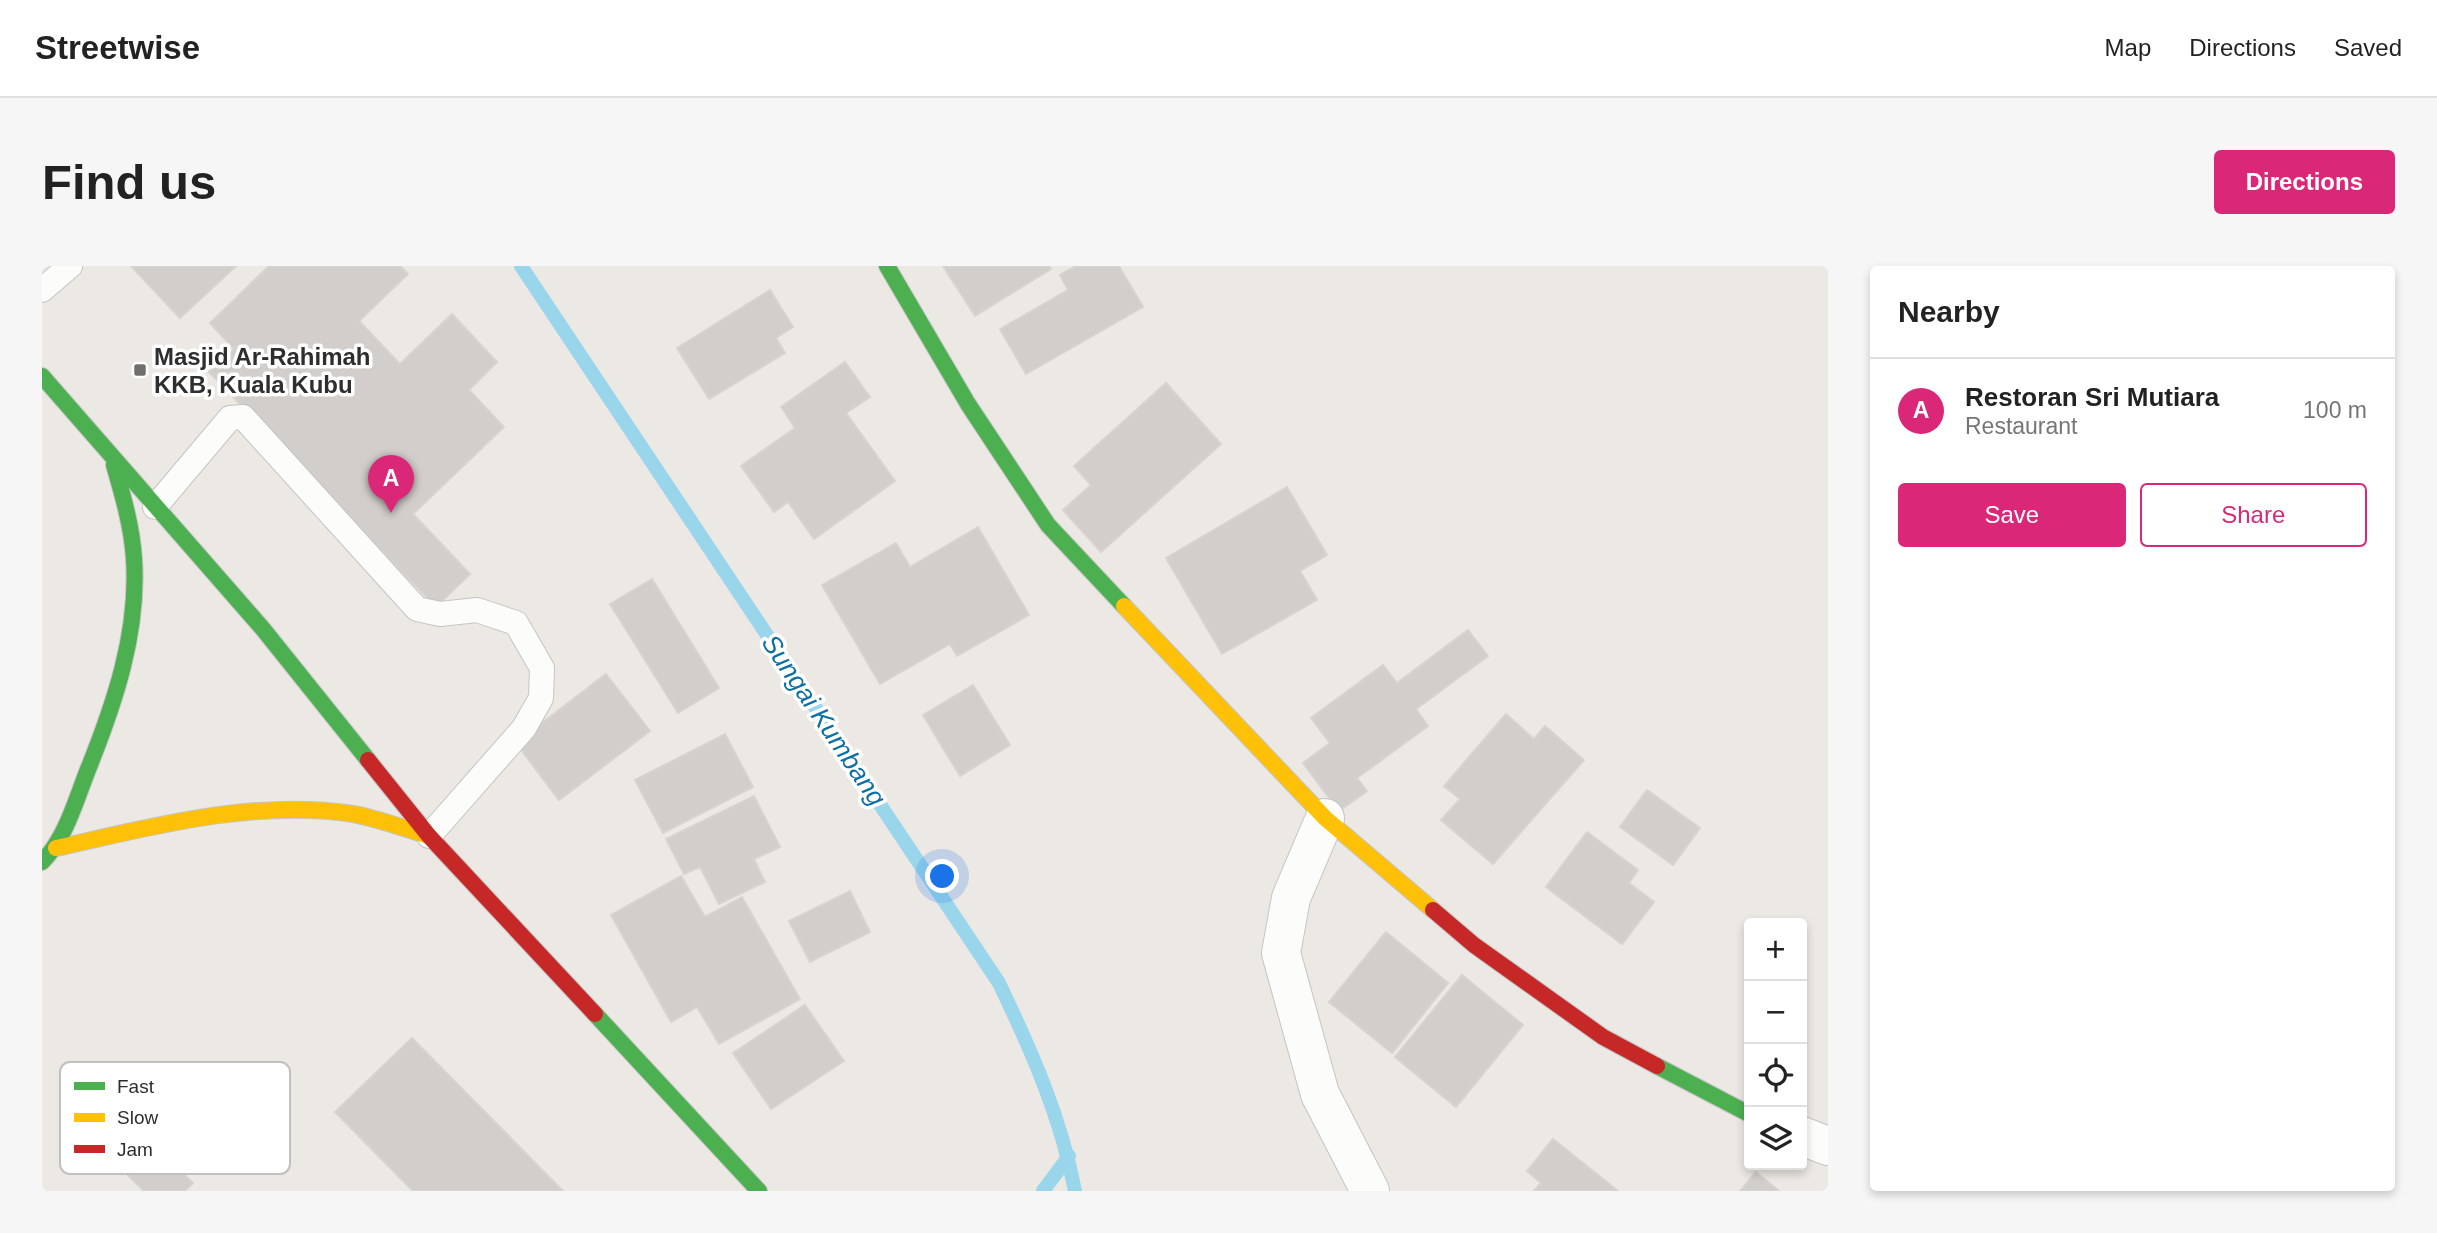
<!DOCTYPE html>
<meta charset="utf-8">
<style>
body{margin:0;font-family:Helvetica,sans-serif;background:#f6f6f6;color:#222}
.controls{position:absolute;right:21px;bottom:21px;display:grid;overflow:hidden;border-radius:7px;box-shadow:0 4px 10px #0003}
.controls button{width:63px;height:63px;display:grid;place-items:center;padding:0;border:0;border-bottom:2px solid #e0e0e0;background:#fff;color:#222;font:35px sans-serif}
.you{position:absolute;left:901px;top:611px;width:24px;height:24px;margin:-18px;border:5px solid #fff;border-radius:50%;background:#1a73e8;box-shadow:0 0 0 10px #1a73e833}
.badge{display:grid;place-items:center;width:46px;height:46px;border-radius:50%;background:#db2777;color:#fff;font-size:23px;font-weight:700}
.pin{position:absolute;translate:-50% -58px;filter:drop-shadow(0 2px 4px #0008)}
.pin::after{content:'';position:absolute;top:37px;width:24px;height:21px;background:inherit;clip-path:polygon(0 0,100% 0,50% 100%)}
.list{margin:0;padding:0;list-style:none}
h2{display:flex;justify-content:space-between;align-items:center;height:91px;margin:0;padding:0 28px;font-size:30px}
h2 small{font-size:23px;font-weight:400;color:#767676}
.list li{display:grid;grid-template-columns:46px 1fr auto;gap:21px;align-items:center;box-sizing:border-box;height:105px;padding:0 28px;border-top:2px solid #e0e0e0}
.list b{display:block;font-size:26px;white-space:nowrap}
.list p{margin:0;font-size:23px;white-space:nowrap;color:#767676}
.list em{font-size:23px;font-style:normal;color:#767676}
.actions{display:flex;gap:14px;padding:21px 28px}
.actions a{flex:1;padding:16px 0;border:2px solid #db2777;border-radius:7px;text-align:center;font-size:24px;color:#db2777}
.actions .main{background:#db2777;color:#fff}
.icon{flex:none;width:38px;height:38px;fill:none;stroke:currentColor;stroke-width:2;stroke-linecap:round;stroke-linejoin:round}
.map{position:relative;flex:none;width:1786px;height:925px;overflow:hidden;border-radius:7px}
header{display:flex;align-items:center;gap:42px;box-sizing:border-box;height:98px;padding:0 35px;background:#fff;border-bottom:2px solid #e0e0e0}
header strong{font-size:33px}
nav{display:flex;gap:38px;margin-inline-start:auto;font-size:24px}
.intro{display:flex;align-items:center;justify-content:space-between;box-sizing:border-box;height:168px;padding:0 42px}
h1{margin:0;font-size:49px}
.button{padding:18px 32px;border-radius:7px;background:#db2777;color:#fff;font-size:24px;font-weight:700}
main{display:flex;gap:42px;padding:0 42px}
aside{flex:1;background:#fff;border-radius:7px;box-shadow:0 4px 10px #0003}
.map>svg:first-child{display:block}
</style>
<header>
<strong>Streetwise</strong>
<nav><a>Map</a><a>Directions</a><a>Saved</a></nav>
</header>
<div class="intro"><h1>Find us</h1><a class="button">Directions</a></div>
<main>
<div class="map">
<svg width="1786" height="925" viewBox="0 0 1786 925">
<rect width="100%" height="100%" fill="#ece8e4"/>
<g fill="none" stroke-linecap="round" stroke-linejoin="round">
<g stroke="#99d6ec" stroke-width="14">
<path d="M479,0L957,717C989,784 1019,851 1033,925"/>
<polyline points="1001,925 1027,890"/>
</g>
</g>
<g fill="#d1cecb" stroke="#d7d4d0" stroke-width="2">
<polygon points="89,0 194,0 138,52"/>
<polygon points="227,0 358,0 366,8 317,55 358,98 410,48 455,96 427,124 462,161 371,248 428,308 394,341 167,106 192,83 168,57"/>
<polygon points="901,0 1007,0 1009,3 933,50"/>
<polygon points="1034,0 1077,0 1101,41 984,108 958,63 1026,24 1018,9"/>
<polygon points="728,24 751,61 734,72 743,87 667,133 635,82"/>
<polygon points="803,96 828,131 804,147 853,215 772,273 746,236 732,246 699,200 753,162 739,141"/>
<polygon points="1124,117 1179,178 1059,286 1021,244 1049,219 1032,200"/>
<polygon points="1245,221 1285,289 1258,305 1275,334 1180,388 1124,292"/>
<polygon points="936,261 987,349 915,390 908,378 838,418 780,319 854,277 868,301"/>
<polygon points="610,313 677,422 636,447 568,338"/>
<polygon points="1426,364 1446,390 1374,443 1386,460 1315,512 1325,525 1297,545 1261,497 1288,477 1269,452 1341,399 1355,417"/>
<polygon points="564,408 608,465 517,534 474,477"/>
<polygon points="931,419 968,479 918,510 881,449"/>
<polygon points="1464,448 1492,473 1503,460 1542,494 1451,598 1399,554 1418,533 1402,520"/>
<polygon points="683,468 711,521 621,567 593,514"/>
<polygon points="1605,524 1658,562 1631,599 1578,561"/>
<polygon points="712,530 738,581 712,593 723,616 677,638 658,601 642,608 624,573"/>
<polygon points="1545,566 1596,604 1587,617 1612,636 1580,678 1504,621"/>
<polygon points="639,610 663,651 700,631 758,733 677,778 655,741 629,756 569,649"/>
<polygon points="808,625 828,666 768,696 747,655"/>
<polygon points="1344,666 1406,717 1350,787 1287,736"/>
<polygon points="1420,709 1481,759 1414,841 1353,791"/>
<polygon points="763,739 802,795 729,843 691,787"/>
<polygon points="370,772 521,925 371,925 293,846"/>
<polygon points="73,840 151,917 143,925 102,925 45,869"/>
<polygon points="1511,873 1576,925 1492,925 1499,917 1485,905"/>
<polygon points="1714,906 1737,925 1698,925"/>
</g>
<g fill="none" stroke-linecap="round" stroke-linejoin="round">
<g stroke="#c5c4c5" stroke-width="26">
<g id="lane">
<polyline points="0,24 28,0"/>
<polyline points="113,241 188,152 201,151 375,343 398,348 435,344 474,357 500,402 499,432 482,462 387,570"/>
</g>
</g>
<g stroke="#c5c4c5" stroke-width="40">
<g id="street">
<polyline points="1283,552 1249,632 1239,687 1278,828 1328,925"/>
<polyline points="1760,870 1786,880"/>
</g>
</g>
<g stroke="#c5c4c5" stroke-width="18">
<g id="fast">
<polyline points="845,0 926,138 1006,259 1082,340"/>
<polyline points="0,110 221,363 326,494"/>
<path d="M0,596C23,573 33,537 45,506C72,439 97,367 92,293C90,261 81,230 72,199"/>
<polyline points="553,748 717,925"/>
<polyline points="1615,800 1707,848"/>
</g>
</g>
<g stroke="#c5c4c5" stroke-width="18">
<g id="slow">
<polyline points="1082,340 1283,552 1391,644"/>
<path d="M14,582C109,561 207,534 305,547C333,551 360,562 387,570"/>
</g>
</g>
<g stroke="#c5c4c5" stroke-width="18">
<g id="jam">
<polyline points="326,494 387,570 553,748"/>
<polyline points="1391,644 1432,679 1561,771 1615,800"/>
</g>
</g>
<use href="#lane" stroke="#fcfcfb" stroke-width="24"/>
<use href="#street" stroke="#fcfcfb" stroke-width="38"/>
<use href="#fast" stroke="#4caf50" stroke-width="16"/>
<use href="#slow" stroke="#ffc107" stroke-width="16"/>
<use href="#jam" stroke="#c62828" stroke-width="16"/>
</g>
<rect fill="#706f6e" stroke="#fff" stroke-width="2.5" x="91" y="97" width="14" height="14" rx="3.5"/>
<g text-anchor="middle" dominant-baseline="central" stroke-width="7" stroke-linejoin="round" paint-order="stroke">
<g font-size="24" font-weight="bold" fill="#2e2e2e" stroke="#fff" text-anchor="start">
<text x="112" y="90">Masjid Ar-Rahimah<tspan x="112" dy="28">KKB, Kuala Kubu</tspan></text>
</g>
<g font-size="26" font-style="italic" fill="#0d6fa3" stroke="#fff">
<text transform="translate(782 454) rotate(56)">Sungai Kumbang</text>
</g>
</g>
<rect x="18" y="796" width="230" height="112" rx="10" fill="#fff" stroke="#c0c0c0" stroke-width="2"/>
<rect x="32" y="816" width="31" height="8" fill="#4caf50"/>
<rect x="32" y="847" width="31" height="9" fill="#ffc107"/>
<rect x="32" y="879" width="31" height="8" fill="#c62828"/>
<g font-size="19" fill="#2e2e2e">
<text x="75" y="827">Fast</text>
<text x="75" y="858">Slow</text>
<text x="75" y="890">Jam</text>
</g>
</svg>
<div class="controls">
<button>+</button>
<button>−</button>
<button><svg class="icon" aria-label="locate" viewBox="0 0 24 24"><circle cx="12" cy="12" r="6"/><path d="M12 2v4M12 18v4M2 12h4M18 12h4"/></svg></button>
<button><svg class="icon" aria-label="layers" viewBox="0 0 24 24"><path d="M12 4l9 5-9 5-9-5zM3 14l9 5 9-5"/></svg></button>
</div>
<div class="you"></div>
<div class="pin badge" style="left:349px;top:247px">A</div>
</div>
<aside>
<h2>Nearby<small></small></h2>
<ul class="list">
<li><span class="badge">A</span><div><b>Restoran Sri Mutiara</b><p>Restaurant</p></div><em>100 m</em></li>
</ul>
<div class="actions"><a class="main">Save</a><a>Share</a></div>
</aside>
</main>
